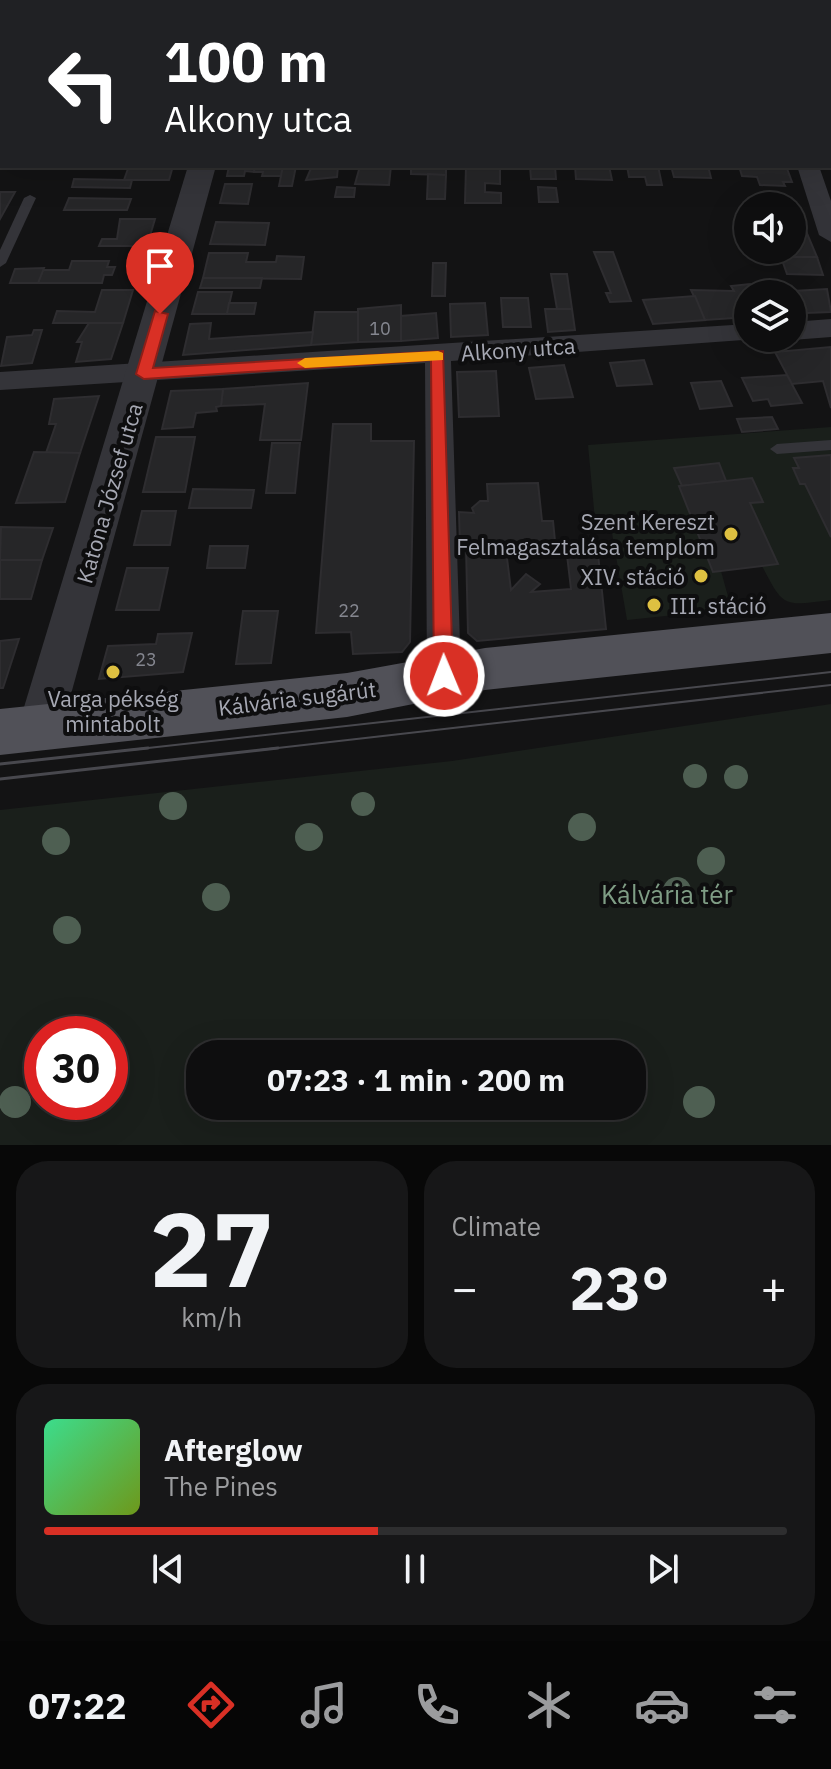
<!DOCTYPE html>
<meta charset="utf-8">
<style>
:root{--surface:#0e0e0f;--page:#171718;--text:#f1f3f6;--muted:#9b9c9e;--line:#2e2e2f;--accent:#d93025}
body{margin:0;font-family:"IBM Plex Sans",sans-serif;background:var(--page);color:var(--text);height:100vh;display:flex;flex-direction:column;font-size:30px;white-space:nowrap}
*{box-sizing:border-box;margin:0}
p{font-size:26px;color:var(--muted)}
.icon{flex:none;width:44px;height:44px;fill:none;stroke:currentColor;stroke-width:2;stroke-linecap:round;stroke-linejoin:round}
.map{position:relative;height:1145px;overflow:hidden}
.side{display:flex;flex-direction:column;gap:16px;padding:16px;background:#080808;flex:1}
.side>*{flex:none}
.hud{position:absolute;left:0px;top:0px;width:832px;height:168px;box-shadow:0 8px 32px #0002,0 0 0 2px var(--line);background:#202124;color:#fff;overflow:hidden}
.controls{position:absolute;left:734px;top:192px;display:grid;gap:16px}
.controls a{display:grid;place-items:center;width:72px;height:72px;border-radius:50%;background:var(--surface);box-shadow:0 8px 32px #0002,0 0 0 2px var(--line);font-size:40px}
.speed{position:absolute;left:24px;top:1016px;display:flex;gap:16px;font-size:40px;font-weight:700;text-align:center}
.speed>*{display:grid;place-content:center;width:104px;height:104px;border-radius:50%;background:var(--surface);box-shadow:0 8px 32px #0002,0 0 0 2px var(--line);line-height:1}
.speed .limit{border:12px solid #d22;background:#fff;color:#111}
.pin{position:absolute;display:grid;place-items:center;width:68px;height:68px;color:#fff;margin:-82px -34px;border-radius:50% 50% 50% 0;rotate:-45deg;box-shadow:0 0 8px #0007}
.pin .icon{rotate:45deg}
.me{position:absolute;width:88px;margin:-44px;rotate:359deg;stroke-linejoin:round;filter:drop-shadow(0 0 6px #0008)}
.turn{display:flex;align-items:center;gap:28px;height:168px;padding:0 32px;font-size:36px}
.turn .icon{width:104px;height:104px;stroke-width:2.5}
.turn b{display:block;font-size:56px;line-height:68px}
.big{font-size:60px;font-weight:700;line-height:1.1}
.side .tile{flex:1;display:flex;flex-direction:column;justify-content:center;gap:12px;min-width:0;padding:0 28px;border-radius:32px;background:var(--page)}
.side .dial{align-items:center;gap:0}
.dial b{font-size:104px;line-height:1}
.song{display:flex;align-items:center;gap:24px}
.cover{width:96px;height:96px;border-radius:12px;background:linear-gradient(135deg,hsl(150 70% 55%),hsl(80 70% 35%))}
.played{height:8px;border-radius:4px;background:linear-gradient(90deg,var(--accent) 45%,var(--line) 45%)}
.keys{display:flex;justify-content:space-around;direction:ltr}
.heat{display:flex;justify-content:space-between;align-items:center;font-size:44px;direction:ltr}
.side .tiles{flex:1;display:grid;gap:16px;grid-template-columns:1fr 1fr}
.tile:last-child{grid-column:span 2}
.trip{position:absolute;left:186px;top:1040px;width:460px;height:80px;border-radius:32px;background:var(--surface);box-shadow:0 8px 32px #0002,0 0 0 2px var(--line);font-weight:700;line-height:80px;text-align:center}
.tabs{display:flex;height:128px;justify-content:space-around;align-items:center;background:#060606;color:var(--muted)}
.tabs .icon{width:56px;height:56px}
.tabs .current{color:var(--accent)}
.tabs b{font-size:36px;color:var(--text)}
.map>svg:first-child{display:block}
.green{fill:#1a1f1b;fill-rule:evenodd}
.building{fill:#262628;stroke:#2e2d30;stroke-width:2}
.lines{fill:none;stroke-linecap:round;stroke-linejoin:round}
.service{fill:#343439;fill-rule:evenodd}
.minor{fill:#343439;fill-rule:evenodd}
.tertiary{fill:#343439;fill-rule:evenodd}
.primary{fill:#515158;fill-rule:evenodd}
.tram-far1{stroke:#48484e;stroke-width:2}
.tram{stroke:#48484e;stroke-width:3}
.tree{fill:#4e5f52}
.route{fill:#d93025;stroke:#8d1f18;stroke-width:2}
.slow{fill:#f59e0b}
.poi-dot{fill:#dec041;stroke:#0e0e0f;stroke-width:3}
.labels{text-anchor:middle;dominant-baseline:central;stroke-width:8;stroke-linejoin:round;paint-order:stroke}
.number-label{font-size:18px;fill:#858790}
.street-label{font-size:22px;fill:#a6a8b3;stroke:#0e0e0f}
.poi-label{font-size:22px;fill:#a6a8b3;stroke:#0e0e0f;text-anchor:end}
.near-park-label{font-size:26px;fill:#7f9d85;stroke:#0e0e0f}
</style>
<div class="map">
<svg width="831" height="1145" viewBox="0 0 831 1145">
<rect width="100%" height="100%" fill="#131314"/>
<!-- green -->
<g class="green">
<path d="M831 427V600C783 606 784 608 762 566L721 571 729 600 722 610 627 620 611 527 595 520 588 445Z"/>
<path d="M831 704V1145H0V810L452 761ZM42 1034H110V1102H42ZM200 1054H632V1106H200Z"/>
</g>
<!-- building -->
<g class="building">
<path d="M129 166H173L169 180H124Z"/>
<path d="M229 166H255L254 172 245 171 244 176H227Z"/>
<path d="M255 166H283L281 176H262L263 172H254Z"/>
<path d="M283 166H296L292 186H279Z"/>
<path d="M312 166H338L337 177 306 180Z"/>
<path d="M360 166H391L389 185 355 184Z"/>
<path d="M411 166H446V175L411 174Z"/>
<path d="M500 166V184L485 183V192L501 193V203H465L466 167Z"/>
<path d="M530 166H555L556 179H531Z"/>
<path d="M575 166H609L612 180 576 179Z"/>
<path d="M627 166H658L662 185H647L645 177H629Z"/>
<path d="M671 166H708L711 178 674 177Z"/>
<path d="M739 166H786L792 182H783L785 186 760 185 757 177 742 176Z"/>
<path d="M428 174 446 175 445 199H427Z"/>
<path d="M74 179 124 180H132L130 188 72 187Z"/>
<path d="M225 184H252L248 204 220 203Z"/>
<path d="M337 187 355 188 354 197H335Z"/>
<path d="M538 187 556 188 558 202H539Z"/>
<path d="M0 192H15L0 219Z"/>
<path d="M69 198 131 199 127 210H64Z"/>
<path d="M792 215H801L806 231H792Z"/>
<path d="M120 219H155L147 246H99L102 239H117Z"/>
<path d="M216 222 269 223 265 245 210 244Z"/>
<path d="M792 231H806L817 257H775L773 250H792Z"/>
<path d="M594 252H613L631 301 610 302 606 293H611Z"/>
<path d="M209 253H248L246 262H276L277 256 304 257 301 279 203 278Z"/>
<path d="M781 257H817L823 275 787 274Z"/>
<path d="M72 261H109L107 267H115L112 275H104L102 283H38L43 270H69Z"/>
<path d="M433 263H446L445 296H432Z"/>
<path d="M44 268 38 283H10L15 269Z"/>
<path d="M551 274H567L572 309H557Z"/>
<path d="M203 278H262L260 288H200Z"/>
<path d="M750 284 755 294H748V317L705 320 691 290 734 291 731 286Z"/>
<path d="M827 289 831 312 806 313 794 291Z"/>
<path d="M102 290H133L123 323H53L57 311 95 312Z"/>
<path d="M198 292H232L227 314H192Z"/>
<path d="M695 296 705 320 653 324 643 300Z"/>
<path d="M501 298H528L531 327H503Z"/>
<path d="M229 303H256L254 314H227Z"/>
<path d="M485 303 488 335 451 337 450 304Z"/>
<path d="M401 305V341L358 342V309Z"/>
<path d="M545 309H572L575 330 548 332Z"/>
<path d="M315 312H358V342L311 345Z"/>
<path d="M436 313 438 338 401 341V316Z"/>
<path d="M89 323H123L111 359 76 362 82 342H77Z"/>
<path d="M211 323 209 339 313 332 311 345 183 355 190 324Z"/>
<path d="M34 330H42L32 363 1 366 7 337 32 335Z"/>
<path d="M831 347V408L823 381 792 384 775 352Z"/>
<path d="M644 360 652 384 617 386 610 363Z"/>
<path d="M564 365 573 397 536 399 529 368Z"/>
<path d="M496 371 499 416 459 417 457 372Z"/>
<path d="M787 375 802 403 771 406 768 399 753 401 742 378Z"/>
<path d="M721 381 732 406 700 409 691 383Z"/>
<path d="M308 383 301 440H260L265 404 221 406 223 389Z"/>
<path d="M223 389 221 406 216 407 217 411 196 413 193 427 162 429 171 391Z"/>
<path d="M99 396 80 453H46L56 424H49L54 399Z"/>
<path d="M772 417 778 429 742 432 737 419Z"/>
<path d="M333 424H371V441H414L410 642 402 652 353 654 351 632 316 633Z"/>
<path d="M156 437H195L185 492H143Z"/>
<path d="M272 443H300L295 493H266Z"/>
<path d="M34 452 80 453 65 502 16 503Z"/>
<path d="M831 455V537L805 484H800L793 468H799L794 458Z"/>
<path d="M719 463 726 481 682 486 674 468Z"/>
<path d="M752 478 763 502 750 503 778 564 713 572 679 486Z"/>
<path d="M538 483 542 521H553L555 541 505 542 511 590 526 574 540 584 531 592 571 589 567 555 598 554 606 629 477 641 468 633 466 547 460 546 459 512 474 513 472 508 480 501H488L487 484Z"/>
<path d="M193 489 254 490 251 508H189Z"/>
<path d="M142 511H176L170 545H134Z"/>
<path d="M1 527 53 528 42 560H0Z"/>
<path d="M210 546H248L245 568H207Z"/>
<path d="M0 560H42L31 599H0Z"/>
<path d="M127 568H168L159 610H116Z"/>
<path d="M243 611H278L271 663 236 664Z"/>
<path d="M192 633 183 672 99 679 108 646 156 644 158 634Z"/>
<path d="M19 639 3 688H0V641Z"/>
</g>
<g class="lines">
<!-- service -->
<g class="service">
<path d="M30 195 36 198 6 263 0 267V250L24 198Z"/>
<path d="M831 440V450L777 454 770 449 777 444Z"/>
</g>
<!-- minor -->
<g class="minor">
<path d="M740 0H758L759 2H741Z"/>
<rect x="830" y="18" width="1" height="10"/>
<rect x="830" y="143" width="1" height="12"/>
<path d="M797 166H819L831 201V242L819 235Z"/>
<path d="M831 319V337L792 340 786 338H792V322Z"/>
<path d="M748 324V338L757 339 451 361 461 676 456 687 444 691 432 687 427 676 425 363 0 390V372Z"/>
</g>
<!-- tertiary -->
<path class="tertiary" d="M188 166H216L62 727 56 742 40 748 24 742 18 727Z"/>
<!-- primary -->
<path class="primary" d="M831 613V653L485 690 347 717 0 755V709L347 673 485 648Z"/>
<!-- tram-far1 -->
<g class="tram-far1">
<path d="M130 750 831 672"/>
<path d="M260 750 831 685"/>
</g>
<!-- tram -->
<g class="tram">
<path d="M0 764 148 748"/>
<path d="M0 779 278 748"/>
</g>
</g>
<!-- trees -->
<g class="tree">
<circle cx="695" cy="776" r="12"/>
<circle cx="736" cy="777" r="12"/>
<circle cx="173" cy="806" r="14"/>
<circle cx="363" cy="804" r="12"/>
<circle cx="582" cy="827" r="14"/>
<circle cx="309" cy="837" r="14"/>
<circle cx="56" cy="841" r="14"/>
<circle cx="711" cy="861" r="14"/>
<circle cx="677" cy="891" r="14"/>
<circle cx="216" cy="897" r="14"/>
<circle cx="67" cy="930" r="14"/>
<circle cx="15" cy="1102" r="16"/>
<circle cx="699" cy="1102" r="16"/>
</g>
<!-- route -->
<path class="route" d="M155 311 168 314 153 368 443 351 453 676 451 682 444 684 434 676 431 360 144 379 136 374Z"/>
<!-- slow -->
<path class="slow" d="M438 351 443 353V360L305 368 297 363 305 358Z"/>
<!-- markers -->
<g class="poi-dot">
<circle cx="731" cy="534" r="8"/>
<circle cx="701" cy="576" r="8"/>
<circle cx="654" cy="605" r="8"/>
<circle cx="113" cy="672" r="8"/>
</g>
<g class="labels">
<!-- number labels -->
<g class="number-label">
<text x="380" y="328">10</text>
<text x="349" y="610">22</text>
<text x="146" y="659">23</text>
</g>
<!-- street labels -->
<g class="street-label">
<text transform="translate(518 349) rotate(-4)">Alkony utca</text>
<text transform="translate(109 493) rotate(-74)">Katona József utca</text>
<text transform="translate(297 698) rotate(-7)">Kálvária sugárút</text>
</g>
<!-- poi labels -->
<g class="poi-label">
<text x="715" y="521">Szent Kereszt<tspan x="715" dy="25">Felmagasztalása templom</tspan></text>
<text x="685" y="576">XIV. stáció</text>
<text x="670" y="605" text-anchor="start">III. stáció</text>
<text x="113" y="698" text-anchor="middle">Varga pékség<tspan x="113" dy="25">mintabolt</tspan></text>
</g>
<!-- near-park labels -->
<g class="near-park-label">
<text x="667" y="894">Kálvária tér</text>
</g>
</g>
</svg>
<div class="controls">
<a><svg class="icon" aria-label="sound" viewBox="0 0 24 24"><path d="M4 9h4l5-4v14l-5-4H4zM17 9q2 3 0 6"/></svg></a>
<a><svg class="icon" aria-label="layers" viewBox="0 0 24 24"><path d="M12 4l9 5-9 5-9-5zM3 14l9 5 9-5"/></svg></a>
</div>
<div class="speed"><div class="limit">30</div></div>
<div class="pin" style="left:160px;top:314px;background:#d93025"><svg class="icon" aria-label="arrive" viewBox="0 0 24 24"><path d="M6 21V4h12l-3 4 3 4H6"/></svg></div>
<svg class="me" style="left:444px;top:676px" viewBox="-20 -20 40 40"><circle r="17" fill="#d93025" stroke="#fff" stroke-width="3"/><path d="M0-11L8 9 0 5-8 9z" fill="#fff"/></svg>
<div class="trip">07:23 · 1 min · 200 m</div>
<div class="hud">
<div class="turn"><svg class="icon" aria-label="left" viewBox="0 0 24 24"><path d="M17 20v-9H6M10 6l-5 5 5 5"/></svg><div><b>100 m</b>Alkony utca</div></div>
</div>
</div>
<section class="side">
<div class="tiles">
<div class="tile dial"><b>27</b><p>km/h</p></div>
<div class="tile"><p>Climate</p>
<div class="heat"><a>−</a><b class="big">23°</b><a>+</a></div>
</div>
<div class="tile">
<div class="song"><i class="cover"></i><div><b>Afterglow</b><p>The Pines</p></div></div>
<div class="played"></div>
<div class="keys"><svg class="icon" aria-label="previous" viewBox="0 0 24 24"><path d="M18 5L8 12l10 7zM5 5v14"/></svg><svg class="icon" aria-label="pause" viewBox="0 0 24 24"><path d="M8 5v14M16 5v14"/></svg><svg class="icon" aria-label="next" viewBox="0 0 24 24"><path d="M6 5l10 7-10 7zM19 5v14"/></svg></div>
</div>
</div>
</section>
<nav class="tabs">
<b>07:22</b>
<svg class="icon current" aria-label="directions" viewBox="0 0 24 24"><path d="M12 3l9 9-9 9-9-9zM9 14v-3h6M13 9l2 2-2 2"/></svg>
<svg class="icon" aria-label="music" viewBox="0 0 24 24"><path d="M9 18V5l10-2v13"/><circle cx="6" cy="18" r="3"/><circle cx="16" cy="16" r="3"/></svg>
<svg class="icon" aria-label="phone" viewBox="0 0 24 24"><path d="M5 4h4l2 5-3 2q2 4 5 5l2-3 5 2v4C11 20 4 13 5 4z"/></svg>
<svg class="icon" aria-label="climate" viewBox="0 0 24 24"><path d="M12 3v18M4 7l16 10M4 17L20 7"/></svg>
<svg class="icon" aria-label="car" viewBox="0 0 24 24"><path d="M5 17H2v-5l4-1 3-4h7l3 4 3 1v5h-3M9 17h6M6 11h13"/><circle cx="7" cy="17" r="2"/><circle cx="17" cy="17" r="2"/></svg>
<svg class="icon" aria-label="filters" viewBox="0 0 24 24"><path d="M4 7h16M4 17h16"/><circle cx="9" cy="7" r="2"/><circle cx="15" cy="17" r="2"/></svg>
</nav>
